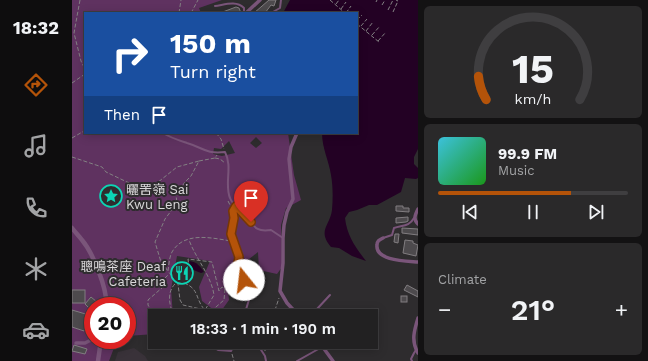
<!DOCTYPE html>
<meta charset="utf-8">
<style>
:root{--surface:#222122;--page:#2a292a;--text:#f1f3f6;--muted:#a2a3a5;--line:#3f3e40;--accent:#b45309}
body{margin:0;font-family:"Work Sans","Noto Sans TC",sans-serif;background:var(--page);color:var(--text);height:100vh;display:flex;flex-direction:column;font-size:15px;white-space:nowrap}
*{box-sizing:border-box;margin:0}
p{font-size:13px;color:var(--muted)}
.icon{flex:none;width:22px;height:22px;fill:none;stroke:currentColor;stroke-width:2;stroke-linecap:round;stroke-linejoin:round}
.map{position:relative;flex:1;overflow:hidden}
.sheet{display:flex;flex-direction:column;gap:6px;padding:6px;background:#131213;width:230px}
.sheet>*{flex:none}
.guide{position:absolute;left:12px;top:12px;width:274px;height:122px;border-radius:0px;box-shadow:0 2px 10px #0003,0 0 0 1px var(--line);background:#1a4fa0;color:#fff;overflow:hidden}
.speed{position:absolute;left:12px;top:297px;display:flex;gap:8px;font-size:20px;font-weight:700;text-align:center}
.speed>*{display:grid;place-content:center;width:52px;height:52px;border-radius:50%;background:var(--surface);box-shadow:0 2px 10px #0003,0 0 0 1px var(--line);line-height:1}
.speed .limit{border:6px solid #d22;background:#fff;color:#111}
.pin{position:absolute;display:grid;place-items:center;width:34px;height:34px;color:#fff;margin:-41px -17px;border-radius:50% 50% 50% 0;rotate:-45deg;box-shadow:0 0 4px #0007}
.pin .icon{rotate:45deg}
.me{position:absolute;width:44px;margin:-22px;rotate:344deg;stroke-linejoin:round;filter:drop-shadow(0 0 3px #0008)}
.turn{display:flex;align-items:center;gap:14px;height:84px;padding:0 20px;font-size:18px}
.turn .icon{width:52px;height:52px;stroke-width:2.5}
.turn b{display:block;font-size:28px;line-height:34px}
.then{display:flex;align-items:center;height:38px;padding:0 20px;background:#0003;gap:8px;font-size:15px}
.big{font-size:30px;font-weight:600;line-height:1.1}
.sheet .widget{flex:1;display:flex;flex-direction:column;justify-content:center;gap:6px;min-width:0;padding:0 14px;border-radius:6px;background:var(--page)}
.sheet .dial{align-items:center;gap:0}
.dial svg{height:104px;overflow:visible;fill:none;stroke:var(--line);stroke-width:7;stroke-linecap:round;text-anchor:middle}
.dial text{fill:var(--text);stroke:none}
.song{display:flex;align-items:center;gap:12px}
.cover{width:48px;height:48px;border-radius:6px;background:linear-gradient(135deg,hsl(190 70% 55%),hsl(120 70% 35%))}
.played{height:4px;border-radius:2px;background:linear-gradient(90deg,var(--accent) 70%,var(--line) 70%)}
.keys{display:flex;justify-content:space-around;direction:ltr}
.heat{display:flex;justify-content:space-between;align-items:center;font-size:22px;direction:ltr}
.trip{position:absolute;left:76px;top:309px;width:230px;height:40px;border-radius:0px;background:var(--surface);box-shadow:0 2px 10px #0003,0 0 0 1px var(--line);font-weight:600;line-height:40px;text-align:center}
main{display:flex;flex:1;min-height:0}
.tabs{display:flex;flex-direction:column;width:72px;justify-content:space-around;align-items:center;background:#0e0d0e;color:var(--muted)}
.tabs .icon{width:28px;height:28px}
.tabs .active{color:var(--accent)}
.tabs b{font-size:18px;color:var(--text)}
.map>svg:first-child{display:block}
.built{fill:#393239}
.green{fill:#5f3260;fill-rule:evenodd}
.water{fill:#230124}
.building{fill:#4d4a4d;stroke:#817d80}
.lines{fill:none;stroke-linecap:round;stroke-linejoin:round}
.path{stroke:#838183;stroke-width:1;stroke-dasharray:4 2;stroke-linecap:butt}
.service{stroke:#7a557a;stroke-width:2}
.minor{stroke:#7a557a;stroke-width:3.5}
.tertiary{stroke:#7a557a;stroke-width:4.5}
.route-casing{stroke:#753606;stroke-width:10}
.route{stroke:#b45309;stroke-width:7}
.labels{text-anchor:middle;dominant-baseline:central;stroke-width:4;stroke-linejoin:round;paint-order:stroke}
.poi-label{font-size:13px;fill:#dad8da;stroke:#2e2c2e;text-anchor:start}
</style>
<main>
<nav class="tabs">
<b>18:32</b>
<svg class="icon active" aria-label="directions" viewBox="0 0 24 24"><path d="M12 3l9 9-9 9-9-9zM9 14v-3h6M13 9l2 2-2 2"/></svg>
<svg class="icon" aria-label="music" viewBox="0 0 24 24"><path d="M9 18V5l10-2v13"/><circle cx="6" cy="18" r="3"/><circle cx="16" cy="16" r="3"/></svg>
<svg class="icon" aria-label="phone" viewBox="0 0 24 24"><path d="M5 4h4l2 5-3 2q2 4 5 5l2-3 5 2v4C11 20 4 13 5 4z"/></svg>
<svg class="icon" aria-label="climate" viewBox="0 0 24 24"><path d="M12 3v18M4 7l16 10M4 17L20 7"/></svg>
<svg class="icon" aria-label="car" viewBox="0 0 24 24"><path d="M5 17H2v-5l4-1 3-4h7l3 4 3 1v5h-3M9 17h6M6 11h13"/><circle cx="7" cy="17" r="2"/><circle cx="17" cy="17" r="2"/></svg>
</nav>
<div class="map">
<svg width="346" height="361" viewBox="0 0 346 361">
<rect width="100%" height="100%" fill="#2e2c2e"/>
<!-- built -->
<path class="built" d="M62 348 73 356 76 361H43L46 352Z"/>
<!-- green -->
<path class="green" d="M0 0H150L127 8 129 13H13V133H216L222 175 229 200 214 208 209 225 210 267 205 274 187 270 186 252 162 271 155 280 157 300 147 314 130 301 127 287 138 261 105 256 99 289 101 316H83V334L55 336V306H21V340H45L37 361H0ZM184 137 190 143 184 148 178 143ZM157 141 163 153 150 156 141 154 142 148 149 149Z"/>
<!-- water -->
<g class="water">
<path d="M218 0H346V149L342 157V164L346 168V178L344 179 333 178 329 192 305 205H297L285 210 277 212 273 218C275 236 284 248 294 261L280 256 267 248 259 247C245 230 258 226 260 210 261 199 261 186 259 175 257 161 250 148 250 133H285V13H211Z"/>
<path d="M117 261C125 262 128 266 132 272L129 273 119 269Z"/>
</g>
<!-- building -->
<g class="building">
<path d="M197 0H204L202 6 199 5 193 13H182Z"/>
<path d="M164 7 167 8 169 13H148Z"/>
<path d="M324 206H331V208H337V212L324 211Z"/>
<path d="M336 217V221L334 222 324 223V218Z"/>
<path d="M330 228 346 229V235L330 233Z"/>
<path d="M323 234H327L326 243 322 242Z"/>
<path d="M333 240 341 241V243L346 245 344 256 331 253Z"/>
<path d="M335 285 346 291V297L332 290Z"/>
<rect x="0" y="290" width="13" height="13"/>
<rect x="329" y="296" width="6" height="6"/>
<path d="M19 297 25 302 18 309 13 304Z"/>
<path d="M0 310 17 315 12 331 0 327Z"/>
<path d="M2 345 15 349 13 354 0 351Z"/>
</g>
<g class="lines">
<!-- path -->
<g class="path">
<path d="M8 0 2 33 9 61 13 69"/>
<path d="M258 0 273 13"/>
<path d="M304 2 305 0"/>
<path d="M264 4 267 0"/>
<path d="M310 5 313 0"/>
<path d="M269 9 274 2"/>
<path d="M316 10 321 0"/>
<path d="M321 12 326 1 324 0"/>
<path d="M107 13 109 0"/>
<path d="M119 13 126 0"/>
<path d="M274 13 279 6"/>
<path d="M282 13 284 11"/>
<path d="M285 20 290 15"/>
<path d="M285 24 307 42"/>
<path d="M289 26 295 19"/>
<path d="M294 31 301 22"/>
<path d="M300 35 308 26"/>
<path d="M306 41 314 32"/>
<path d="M0 83 13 74"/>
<path d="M144 133 149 139 152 149"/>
<path d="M0 138 12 131 13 129"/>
<path d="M0 157 30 167 34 172 55 182 72 188 80 187 105 167 127 161 119 176 113 182 104 195 105 203 93 219 83 242 89 262 96 271"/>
<path d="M143 158 148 159 153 163"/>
<path d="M127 161 143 158 145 155"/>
<path d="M156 201 160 209"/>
<path d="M99 274 108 262 117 267 116 259 140 262 147 291 150 287 153 289 152 300 137 313 141 316"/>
<path d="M112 283C128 289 123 300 133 310L142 295C139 275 124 259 117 240"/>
<path d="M107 284 112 283 118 271 117 269"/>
<path d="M153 288 154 281 159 270 165 269"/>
<path d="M38 297V306"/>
<path d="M137 313 133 310 111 305 108 300 106 284 96 271C97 265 97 258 100 252 112 231 140 238 159 241"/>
<path d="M102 316C97 305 94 291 105 282"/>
<path d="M201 316 207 298"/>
<path d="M83 317 76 305V300L91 287 92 279 97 274"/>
<path d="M193 342V351"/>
<path d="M160 354 162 361"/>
</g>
<!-- service -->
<g class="service">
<path d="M143 6C152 5 164 0 172 8V13"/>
<path d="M199 13 208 8 209 0"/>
<path d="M91 133C99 138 106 140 115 143 132 148 133 154 153 152 161 167 152 184 158 198 161 206 169 210 174 216 183 227 183 232 199 230L211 238"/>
<path d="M164 206 161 211 162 218 159 234 167 257 166 263 170 272 172 280 179 293 172 316"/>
<path d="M311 238 320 235 322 228C330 225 337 227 342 218"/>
<path d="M243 316 245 309 258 295"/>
<path d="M132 342 146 350 159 351 164 342"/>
<path d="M184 342 193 356 194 361"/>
<path d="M108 343 113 342"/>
<path d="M225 361 250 347"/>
<path d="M340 361 339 359 342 353 344 350"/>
</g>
<!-- minor -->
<g class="minor">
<path d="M174 13 188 0"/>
<path d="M225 133 219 147 217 159 221 199 215 212 212 225 211 238V263L208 291 215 303 227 316"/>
<path d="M346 209C343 215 341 219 346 224"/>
<path d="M311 238C307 240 305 241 305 245 303 261 335 261 346 262"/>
<path d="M346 318C342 331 339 341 346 353"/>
<path d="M247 342 261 361"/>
<path d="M4 343H13L21 339"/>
</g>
<!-- tertiary -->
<g class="tertiary">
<path d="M0 228C3 232 7 236 10 240 21 253 36 290 34 306"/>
<path d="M26 361 29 340"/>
</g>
</g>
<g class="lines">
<!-- route casing -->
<g class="route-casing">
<path id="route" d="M172 280 170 272 166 263 167 257 159 234 162 218 161 211 164 206 179 222"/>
</g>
<!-- route -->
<use href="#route" class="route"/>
</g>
<!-- icons -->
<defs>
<g id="sight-ring" transform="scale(1.15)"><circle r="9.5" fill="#2e2c2e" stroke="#0cd5b5" stroke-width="1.5"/><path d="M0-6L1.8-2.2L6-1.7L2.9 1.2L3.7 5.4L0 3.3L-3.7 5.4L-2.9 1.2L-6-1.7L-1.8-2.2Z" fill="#0cd5b5"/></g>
<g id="restaurant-ring" transform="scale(1.15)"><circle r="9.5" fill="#2e2c2e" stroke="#0cd5b5" stroke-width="1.5"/><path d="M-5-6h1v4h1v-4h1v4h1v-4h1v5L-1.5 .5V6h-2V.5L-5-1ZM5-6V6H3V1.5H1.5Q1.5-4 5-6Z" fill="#0cd5b5"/></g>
</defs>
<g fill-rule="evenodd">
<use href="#sight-ring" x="39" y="196"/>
<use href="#restaurant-ring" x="110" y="273"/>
</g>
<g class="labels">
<!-- poi labels -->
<g class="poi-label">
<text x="54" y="189">曬罟嶺 Sai<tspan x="54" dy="15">Kwu Leng</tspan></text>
<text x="94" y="266" text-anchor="end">聰鳴茶座 Deaf<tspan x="94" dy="15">Cafeteria</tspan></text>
</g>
</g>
</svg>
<div class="speed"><div class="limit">20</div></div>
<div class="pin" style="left:179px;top:222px;background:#d93025"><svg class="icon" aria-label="arrive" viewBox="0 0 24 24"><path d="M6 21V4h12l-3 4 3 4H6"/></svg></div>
<svg class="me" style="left:172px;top:280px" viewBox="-20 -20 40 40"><circle r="19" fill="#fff"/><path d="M0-13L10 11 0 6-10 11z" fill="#b45309"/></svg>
<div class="trip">18:33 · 1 min · 190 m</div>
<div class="guide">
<div class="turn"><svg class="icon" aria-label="right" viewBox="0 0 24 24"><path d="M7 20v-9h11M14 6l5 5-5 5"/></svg><div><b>150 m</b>Turn right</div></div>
<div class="then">Then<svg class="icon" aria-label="arrive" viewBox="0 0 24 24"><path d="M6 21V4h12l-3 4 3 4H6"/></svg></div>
</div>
</div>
<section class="sheet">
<div class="widget dial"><svg viewBox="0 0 100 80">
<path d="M14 69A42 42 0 1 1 86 69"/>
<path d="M14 69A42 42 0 0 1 8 51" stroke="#b45309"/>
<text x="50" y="56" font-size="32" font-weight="700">15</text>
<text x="50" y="72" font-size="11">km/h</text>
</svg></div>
<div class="widget">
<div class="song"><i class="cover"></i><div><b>99.9 FM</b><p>Music</p></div></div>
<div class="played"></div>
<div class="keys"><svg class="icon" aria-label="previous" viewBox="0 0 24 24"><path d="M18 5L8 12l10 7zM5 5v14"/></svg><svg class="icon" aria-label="pause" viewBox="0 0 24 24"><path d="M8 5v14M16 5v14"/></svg><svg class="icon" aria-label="next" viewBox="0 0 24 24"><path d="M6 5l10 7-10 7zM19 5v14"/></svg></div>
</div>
<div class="widget"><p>Climate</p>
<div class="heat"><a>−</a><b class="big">21°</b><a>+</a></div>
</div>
</section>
</main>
